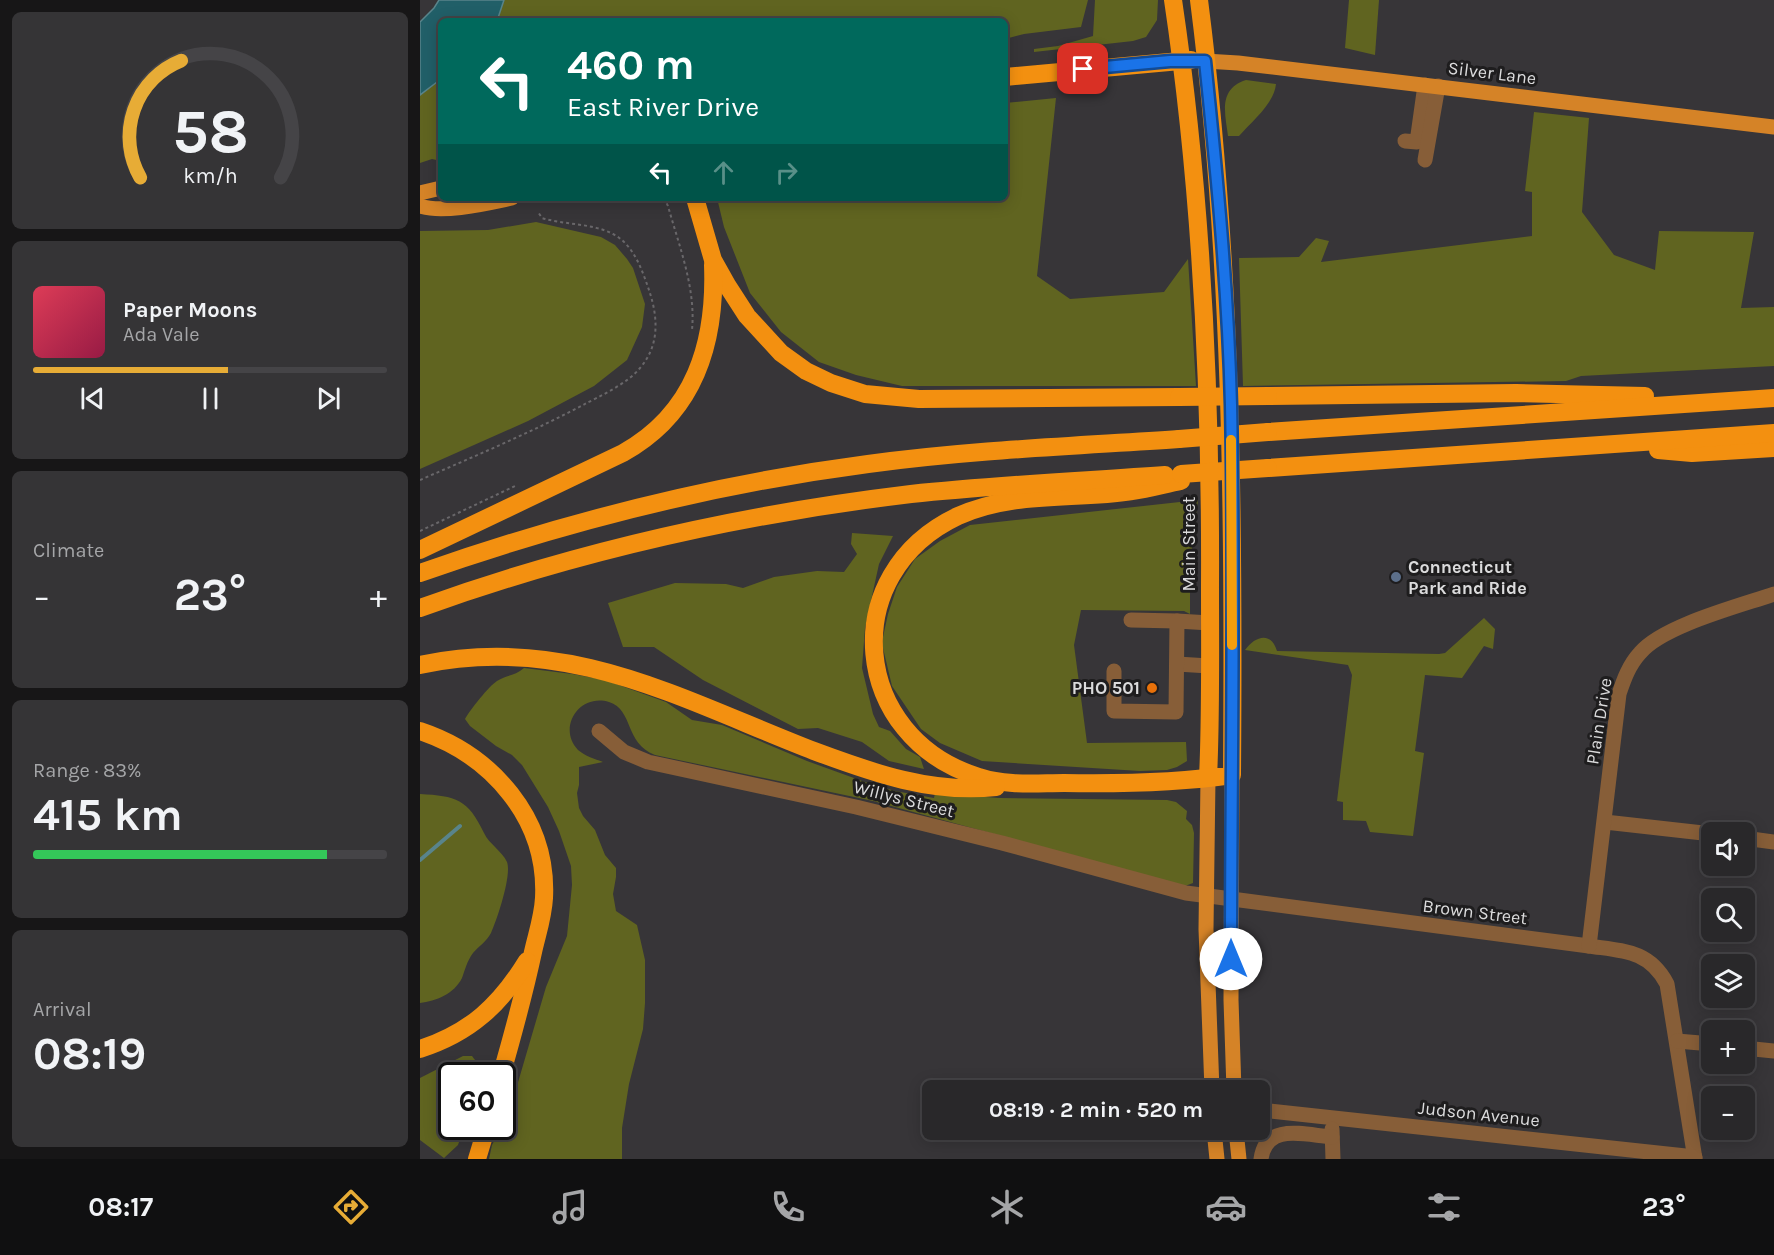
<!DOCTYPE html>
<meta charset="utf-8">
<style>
:root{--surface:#29282a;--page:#353436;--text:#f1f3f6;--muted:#a5a6a8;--line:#454447;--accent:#e7ac36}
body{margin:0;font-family:Karla,sans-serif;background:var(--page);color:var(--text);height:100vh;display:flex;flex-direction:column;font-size:22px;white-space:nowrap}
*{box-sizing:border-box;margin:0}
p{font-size:20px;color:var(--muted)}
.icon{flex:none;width:33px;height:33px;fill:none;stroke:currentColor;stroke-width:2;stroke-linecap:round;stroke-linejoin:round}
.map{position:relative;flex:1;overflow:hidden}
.details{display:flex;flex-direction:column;gap:12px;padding:12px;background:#171617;width:420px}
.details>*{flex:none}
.hud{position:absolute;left:18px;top:18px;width:570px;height:183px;border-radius:9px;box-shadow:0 3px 15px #0003,0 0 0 2px var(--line);background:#00695c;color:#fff;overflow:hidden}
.tools{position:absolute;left:1281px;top:822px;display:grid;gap:12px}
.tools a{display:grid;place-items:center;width:54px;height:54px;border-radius:9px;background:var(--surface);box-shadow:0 3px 15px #0003,0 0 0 2px var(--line);font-size:30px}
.speed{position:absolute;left:18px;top:1062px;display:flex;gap:12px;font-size:30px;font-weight:700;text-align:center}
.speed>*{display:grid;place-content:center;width:78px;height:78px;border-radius:50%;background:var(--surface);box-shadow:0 3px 15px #0003,0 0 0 2px var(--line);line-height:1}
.speed .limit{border:3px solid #111;border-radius:9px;background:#fff;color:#111}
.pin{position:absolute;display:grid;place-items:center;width:51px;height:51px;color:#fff;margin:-26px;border-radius:12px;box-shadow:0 3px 9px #0006}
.me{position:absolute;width:66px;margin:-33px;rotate:0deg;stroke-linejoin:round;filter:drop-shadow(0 0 4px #0008)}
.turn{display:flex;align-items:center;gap:21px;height:126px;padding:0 30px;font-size:27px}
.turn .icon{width:78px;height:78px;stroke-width:2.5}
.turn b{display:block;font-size:42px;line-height:51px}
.lanes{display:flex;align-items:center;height:57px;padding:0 30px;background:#0003;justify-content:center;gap:30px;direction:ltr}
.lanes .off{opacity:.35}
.big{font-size:45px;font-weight:700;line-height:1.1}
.details .card{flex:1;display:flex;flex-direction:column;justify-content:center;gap:9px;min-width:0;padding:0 21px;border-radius:9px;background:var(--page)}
.details .dial{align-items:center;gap:0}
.dial svg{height:156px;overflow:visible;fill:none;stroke:var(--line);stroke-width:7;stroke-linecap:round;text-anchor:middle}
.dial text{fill:var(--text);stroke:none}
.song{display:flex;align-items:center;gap:18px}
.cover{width:72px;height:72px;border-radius:9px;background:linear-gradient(135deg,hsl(350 70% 55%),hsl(340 70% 35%))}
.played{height:6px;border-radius:3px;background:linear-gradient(90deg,var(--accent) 55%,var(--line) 55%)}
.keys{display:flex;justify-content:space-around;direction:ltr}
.heat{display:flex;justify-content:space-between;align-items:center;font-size:33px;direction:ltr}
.charge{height:9px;border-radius:4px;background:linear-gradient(90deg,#34c759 83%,var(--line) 0)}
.trip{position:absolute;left:502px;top:1080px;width:348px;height:60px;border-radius:9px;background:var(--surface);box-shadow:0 3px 15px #0003,0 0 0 2px var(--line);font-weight:700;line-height:60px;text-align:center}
.dock{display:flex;height:96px;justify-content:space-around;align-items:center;background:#101011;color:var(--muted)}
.dock .icon{width:42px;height:42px}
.dock .selected{color:var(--accent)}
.dock b{font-size:27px;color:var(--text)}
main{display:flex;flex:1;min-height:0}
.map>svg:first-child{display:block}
.green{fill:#606420}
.water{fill:#215f68;stroke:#59848b;stroke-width:1.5}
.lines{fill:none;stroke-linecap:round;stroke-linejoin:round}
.stream{stroke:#59848b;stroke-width:4}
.path{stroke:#69676a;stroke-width:2;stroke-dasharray:3 3;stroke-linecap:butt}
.minor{stroke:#875e38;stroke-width:15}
.major{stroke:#d58327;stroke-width:15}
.highway{stroke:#f39010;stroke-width:18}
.highway-bridge{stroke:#f39010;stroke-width:18}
.route-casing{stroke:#114b97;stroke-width:15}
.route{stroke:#1a73e8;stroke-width:10}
.slow{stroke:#f59e0b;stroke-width:10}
.service-dot{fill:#5c6f8a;stroke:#1e1d1e;stroke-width:2}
.food-dot{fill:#e8710a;stroke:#1e1d1e;stroke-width:2}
.labels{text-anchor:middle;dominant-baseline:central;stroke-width:6;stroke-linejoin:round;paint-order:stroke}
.street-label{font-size:18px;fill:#dbdbdc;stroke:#1e1d1e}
.poi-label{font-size:18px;font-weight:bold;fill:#dbdbdc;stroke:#1e1d1e;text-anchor:start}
</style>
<main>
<section class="details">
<div class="card dial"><svg viewBox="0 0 100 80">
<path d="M14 69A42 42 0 1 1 86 69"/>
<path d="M14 69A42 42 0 0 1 35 9" stroke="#e7ac36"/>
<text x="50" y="56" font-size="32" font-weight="700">58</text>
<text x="50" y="72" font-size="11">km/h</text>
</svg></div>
<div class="card">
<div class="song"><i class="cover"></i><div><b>Paper Moons</b><p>Ada Vale</p></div></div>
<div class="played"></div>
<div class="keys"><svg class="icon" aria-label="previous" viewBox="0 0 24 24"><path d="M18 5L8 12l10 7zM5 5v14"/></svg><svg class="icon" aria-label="pause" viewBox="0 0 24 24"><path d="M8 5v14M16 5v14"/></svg><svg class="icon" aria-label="next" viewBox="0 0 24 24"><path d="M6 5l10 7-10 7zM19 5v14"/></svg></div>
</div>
<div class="card"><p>Climate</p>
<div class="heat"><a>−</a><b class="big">23°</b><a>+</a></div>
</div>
<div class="card"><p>Range · 83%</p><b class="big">415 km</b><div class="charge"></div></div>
<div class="card"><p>Arrival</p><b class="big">08:19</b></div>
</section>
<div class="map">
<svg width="1354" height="1159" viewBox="0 0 1354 1159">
<rect width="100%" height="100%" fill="#373538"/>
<!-- green -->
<g class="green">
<path d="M84 0H668L661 27 604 34 585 39V21H77Z"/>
<path d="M675 0H738L737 20 726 37 713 41 614 52V49L638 46 673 36Z"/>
<path d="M929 0H959L955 55 925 48Z"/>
<path d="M21 79V161L12 159 0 163V95Z"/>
<path d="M826 80 856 84C854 104 832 121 819 136H808C805 113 798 89 826 80Z"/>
<path d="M636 98 617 276 650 299 744 292 768 259 776 386H482L436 375 399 362 361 332 330 293 304 227 297 198H585V103Z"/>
<path d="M1114 112 1169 118 1162 212 1194 255 1235 270 1239 231 1334 232 1321 308 1354 307V366L1161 376 1146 381 823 386 819 258 879 257 896 238 909 241 901 262 1112 236V192L1105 191Z"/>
<path d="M116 222 181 237 195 245 207 259 213 268 225 304 222 327 207 360 174 386 108 421 0 469V231L68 230Z"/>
<path d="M778 500 770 564V614L764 611 661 610 654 645 667 743 766 742 767 761 757 767 747 770 720 771 562 761 520 743 501 729 472 686 463 648V637L468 614 477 587 495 559 520 541 550 525Z"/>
<path d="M432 533 473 536 459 564 445 628 442 668 453 714 459 727 470 731 486 749 500 757 504 769 469 761 442 742 398 728 378 729 283 680 234 647H203L188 603 255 583 306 584 323 588 354 577 397 571 424 572 437 554 431 544Z"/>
<path d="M1064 618 1075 629 1073 649 1064 646 1042 678 1005 675 995 751 1004 753 993 836 950 832 946 821 923 820V802L917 801 932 675 928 665 825 650C835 636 851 631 857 651L1019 654 1025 653Z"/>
<path d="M104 668 152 674 185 680 246 702 272 720 302 725 387 761 445 782 475 791 514 798 515 793 579 798 747 800 756 802 767 811 766 819 772 825 774 833 773 883 765 886 453 801 235 755C204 743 214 710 189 702 159 693 137 728 158 750 165 756 175 759 183 762L159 767V785L157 793 159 808 163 816 175 830 185 855 196 868V877L193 894 196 911 217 925 225 960V1003L223 1029 209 1084 202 1128V1159H69L72 1145 89 1113 126 987 147 936 152 885 151 866 139 831 128 807 102 765 92 755 76 746 50 726 45 719C50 710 69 686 77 681 86 675 95 676 104 668Z"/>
<path d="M0 794C36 796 48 799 64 833 69 844 82 851 87 862 92 875 77 920 71 933 67 941 59 946 53 953 47 961 45 970 42 978 34 994 16 1001 0 1003Z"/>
<path d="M43 1056H52C57 1063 62 1067 60 1075L32 1076V1126L44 1127 38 1145 24 1158 0 1140V1078Z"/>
</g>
<!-- water -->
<path class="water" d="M19 0H84L77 21H21V79L0 95V22L14 8Z"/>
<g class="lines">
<!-- stream -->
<path class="stream" d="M0 860 40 826"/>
<!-- path -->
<g class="path">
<path d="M244 198 248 206C259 246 276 288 272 330"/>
<path d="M0 480C55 456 110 433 163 405 180 396 207 384 220 368 240 345 238 317 229 290 222 270 214 245 193 234 172 223 145 225 122 218L118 212"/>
<path d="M0 531 95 486"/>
</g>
<!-- minor -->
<g class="minor">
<path d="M985 141 997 142 1005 85"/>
<path d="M1005 160 1018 86"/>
<path d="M711 620 757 621"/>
<path d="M757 664 789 666"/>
<path d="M694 671V711L756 712 757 621 790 623"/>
<path d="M179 731 204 752 228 762 436 807 582 843 766 893 1169 946C1203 951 1229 950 1247 984L1275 1159"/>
<path d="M1185 822 1292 834"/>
<path d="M1324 838 1354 842"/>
<path d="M1169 946 1199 694C1204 679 1209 665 1220 653 1242 626 1319 606 1354 594"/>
<path d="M1257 1041 1292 1044"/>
<path d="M1324 1048 1354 1051"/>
<path d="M840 1110 1275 1157"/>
<path d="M912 1129 913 1159"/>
<path d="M841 1159C846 1122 885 1135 912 1137"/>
</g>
<!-- major -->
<g class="major">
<path d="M785 61 818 63 1354 127"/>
<path d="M0 193 21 188"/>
<path d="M0 206C23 214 68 203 92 198"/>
<path d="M812 775 811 1000 814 1090"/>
<path d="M788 778 786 929 792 1090"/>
<path d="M794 1130 797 1159"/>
<path d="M816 1130 819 1159"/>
</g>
<!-- highway -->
<g class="highway">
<path d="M753 0C782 195 791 391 790 588 790 651 791 715 788 778"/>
<path d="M585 77 771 60"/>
<path d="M275 198 293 260 307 285 327 316 361 353 386 371 411 383 445 394 499 399 759 397"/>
<path d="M848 396 1096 393 1225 396"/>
<path d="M848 432 1354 398"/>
<path d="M1238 450 1272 453 1354 448"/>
<path d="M848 468 1354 433"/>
<path d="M761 481C745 484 729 489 712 491 654 500 593 491 538 516 415 574 431 738 559 777 586 786 616 783 644 783 701 784 756 783 812 775 814 516 812 258 779 0"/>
<path d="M0 550 203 453C275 413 296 343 293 265"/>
<path d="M0 573C145 522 295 484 448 464 551 450 655 446 759 439"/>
<path d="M0 608C158 551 324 514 491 494 576 485 661 481 745 475"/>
<path d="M0 665C148 633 262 700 394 751 453 773 512 794 576 787"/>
<path d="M0 731C72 755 128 819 124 898 123 917 117 934 113 952 104 994 93 1034 81 1076"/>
<path d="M0 1049C50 1033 80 1005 107 961"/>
<path d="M57 1159 67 1126"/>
</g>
<!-- highway-bridge -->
<g class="highway-bridge">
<path d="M759 397 848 396"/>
<path d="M759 439 848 432"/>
<path d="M761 474 848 468"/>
</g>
</g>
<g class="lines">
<!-- route casing -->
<g class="route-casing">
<path id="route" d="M663 69 750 61H785C797 175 808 290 811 405 815 589 811 774 811 959"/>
</g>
<!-- route -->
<use href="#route" class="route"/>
<!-- slow -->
<path class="slow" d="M811 440 812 645"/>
</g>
<!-- markers -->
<circle class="service-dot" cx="976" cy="577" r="6"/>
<circle class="food-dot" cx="732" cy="688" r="6"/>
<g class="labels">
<!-- street labels -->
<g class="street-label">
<text transform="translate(1072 73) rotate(7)">Silver Lane</text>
<text transform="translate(769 544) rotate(-90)">Main Street</text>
<text transform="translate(1179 721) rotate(-81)">Plain Drive</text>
<text transform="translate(484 799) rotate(14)">Willys Street</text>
<text transform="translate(1055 912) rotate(7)">Brown Street</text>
<text transform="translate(1059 1114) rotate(6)">Judson Avenue</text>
</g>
<!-- poi labels -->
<g class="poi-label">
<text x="988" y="567">Connecticut<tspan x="988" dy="21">Park and Ride</tspan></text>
<text x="720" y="688" text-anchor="end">PHO 501</text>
</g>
</g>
</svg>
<div class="tools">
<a><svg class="icon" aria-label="sound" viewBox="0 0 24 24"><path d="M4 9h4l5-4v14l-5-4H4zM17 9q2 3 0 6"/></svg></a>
<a><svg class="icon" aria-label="search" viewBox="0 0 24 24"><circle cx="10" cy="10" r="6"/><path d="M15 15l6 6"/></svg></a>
<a><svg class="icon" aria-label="layers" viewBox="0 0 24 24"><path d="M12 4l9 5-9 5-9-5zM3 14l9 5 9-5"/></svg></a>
<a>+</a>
<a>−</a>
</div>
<div class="speed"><div class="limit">60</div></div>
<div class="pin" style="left:663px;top:69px;background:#d93025"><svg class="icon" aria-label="arrive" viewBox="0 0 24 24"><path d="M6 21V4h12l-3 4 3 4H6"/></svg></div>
<svg class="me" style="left:811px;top:959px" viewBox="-20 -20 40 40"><circle r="19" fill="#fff"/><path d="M0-13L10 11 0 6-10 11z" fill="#1a73e8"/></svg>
<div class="trip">08:19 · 2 min · 520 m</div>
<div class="hud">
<div class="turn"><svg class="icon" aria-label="left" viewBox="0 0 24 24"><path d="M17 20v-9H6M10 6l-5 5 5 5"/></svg><div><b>460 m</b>East River Drive</div></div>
<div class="lanes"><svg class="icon" aria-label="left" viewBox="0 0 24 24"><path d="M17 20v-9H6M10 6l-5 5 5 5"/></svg><svg class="icon off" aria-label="ahead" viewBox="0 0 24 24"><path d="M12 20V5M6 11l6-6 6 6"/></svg><svg class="icon off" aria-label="right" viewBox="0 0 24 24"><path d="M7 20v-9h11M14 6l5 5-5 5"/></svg></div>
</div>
</div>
</main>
<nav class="dock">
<b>08:17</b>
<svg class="icon selected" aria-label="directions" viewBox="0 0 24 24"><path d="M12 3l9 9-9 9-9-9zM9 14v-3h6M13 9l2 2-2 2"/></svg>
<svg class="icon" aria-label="music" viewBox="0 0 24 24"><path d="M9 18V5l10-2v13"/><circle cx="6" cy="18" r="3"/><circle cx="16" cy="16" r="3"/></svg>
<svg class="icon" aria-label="phone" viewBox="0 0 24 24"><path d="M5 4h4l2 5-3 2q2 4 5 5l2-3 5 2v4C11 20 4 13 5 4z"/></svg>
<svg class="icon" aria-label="climate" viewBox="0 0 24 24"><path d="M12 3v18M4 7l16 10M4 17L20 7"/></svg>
<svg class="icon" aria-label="car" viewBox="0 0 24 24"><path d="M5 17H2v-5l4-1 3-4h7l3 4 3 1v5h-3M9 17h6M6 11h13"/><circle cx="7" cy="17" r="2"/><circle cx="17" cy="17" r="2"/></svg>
<svg class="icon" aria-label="filters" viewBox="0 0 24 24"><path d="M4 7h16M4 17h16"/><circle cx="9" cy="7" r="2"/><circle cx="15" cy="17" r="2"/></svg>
<b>23°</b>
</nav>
